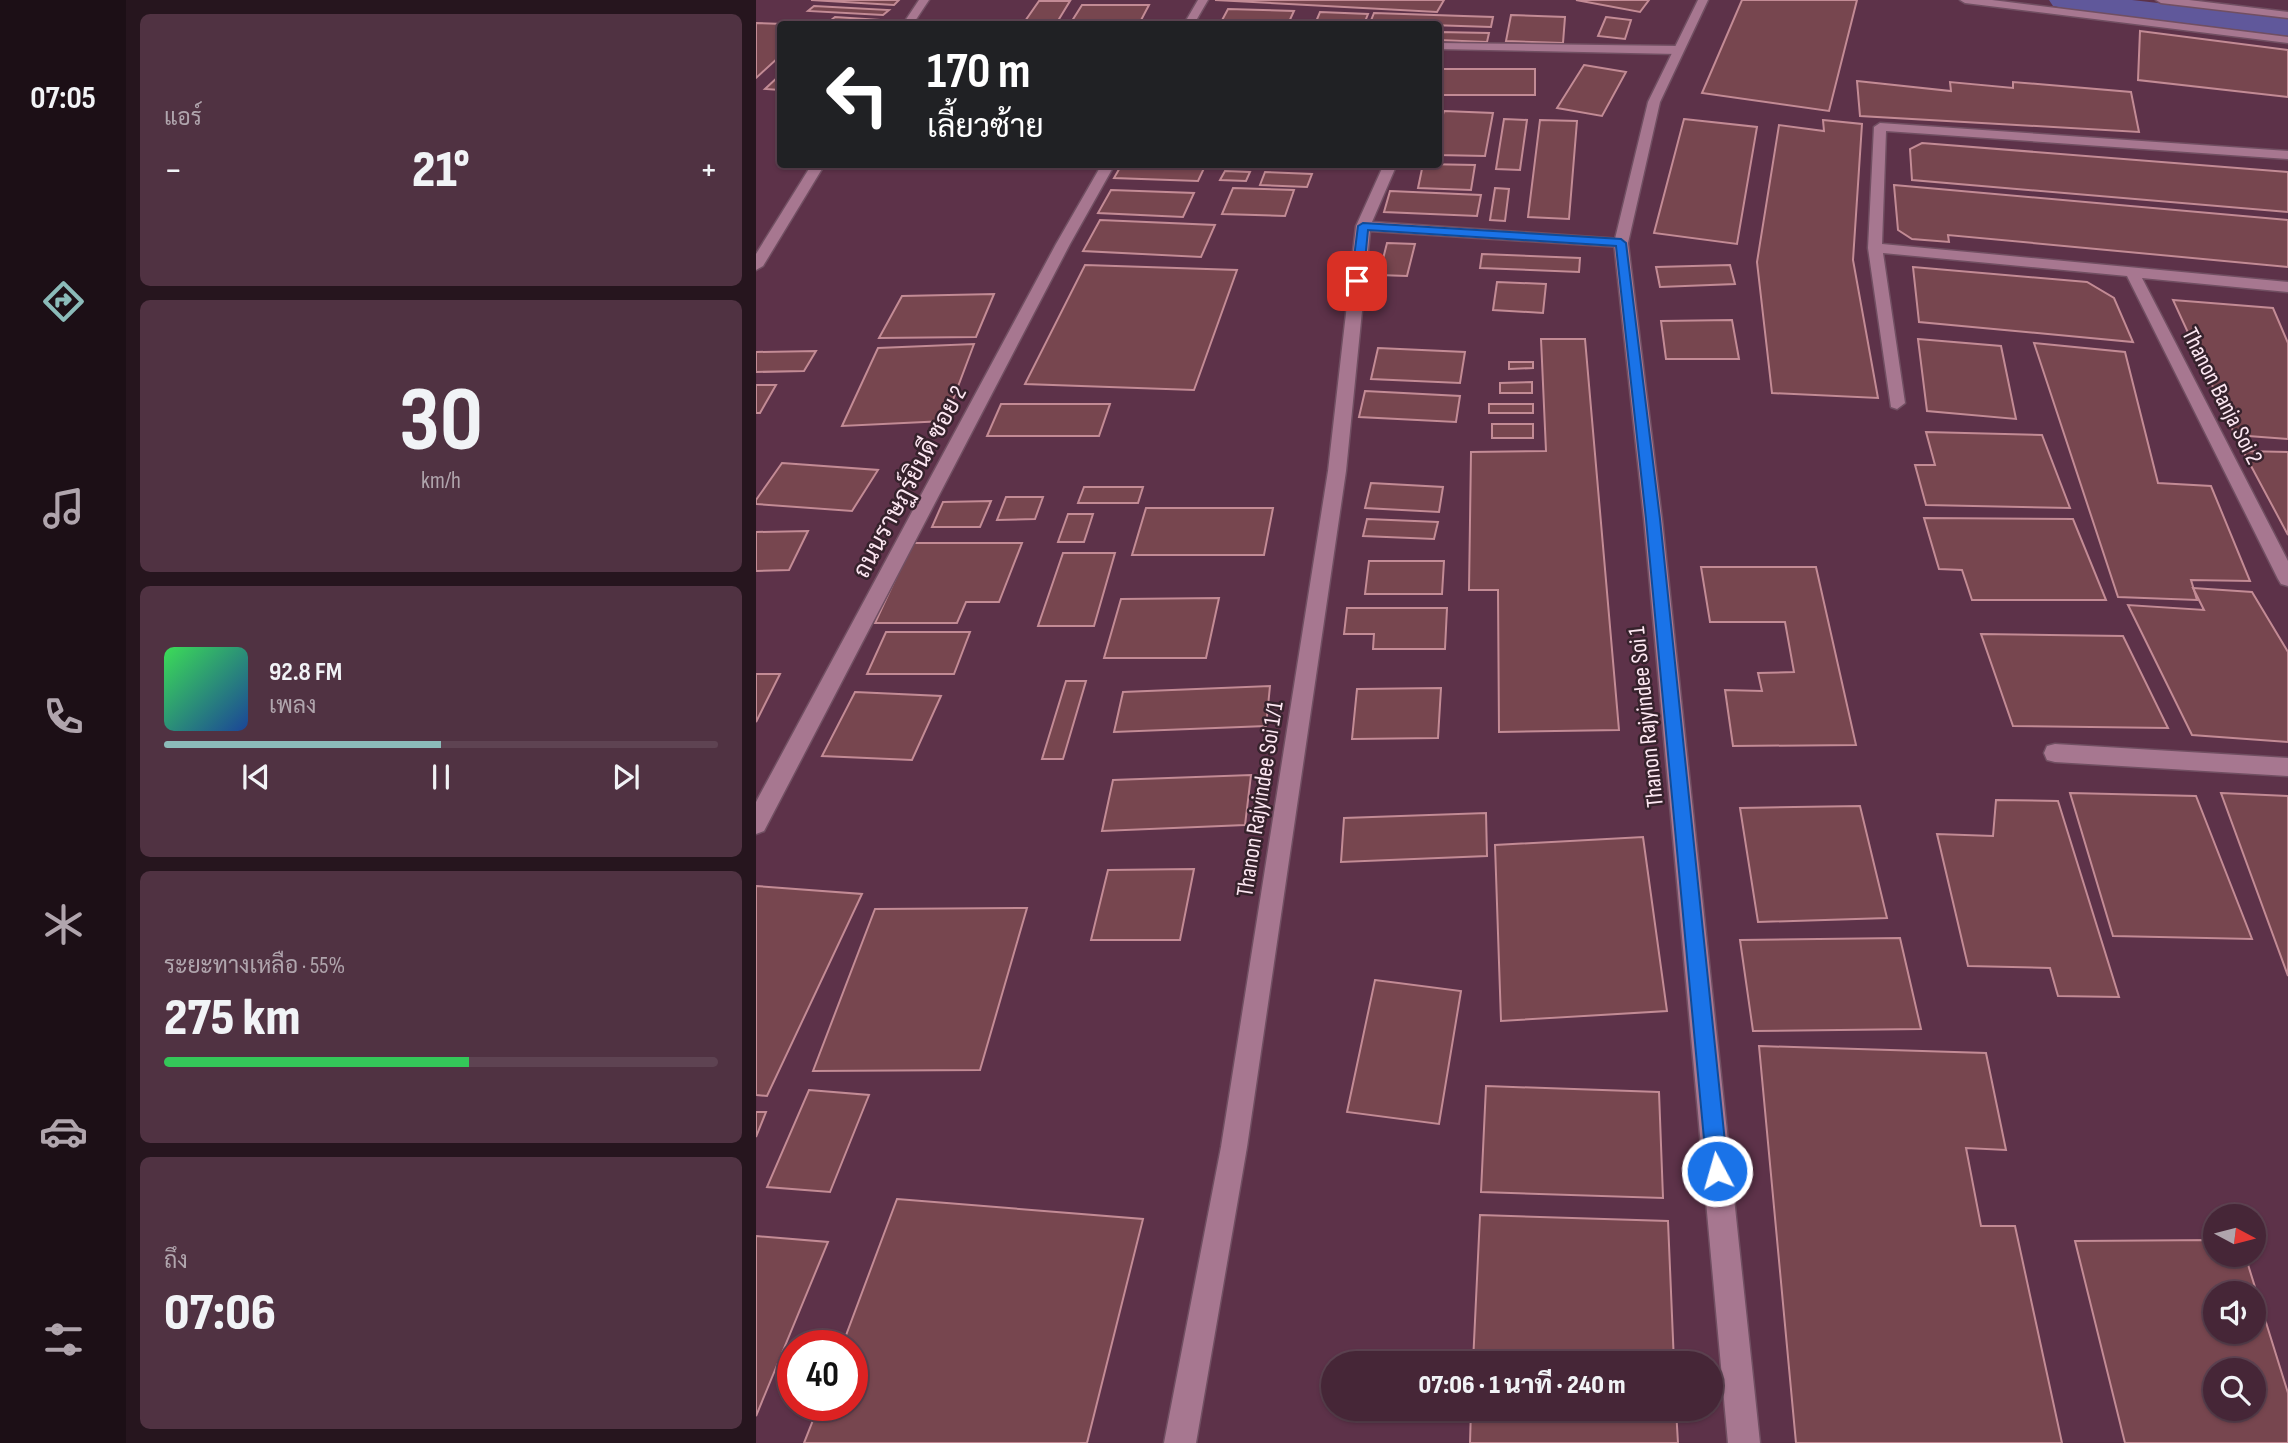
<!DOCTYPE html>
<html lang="th">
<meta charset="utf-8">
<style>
:root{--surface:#462637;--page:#503242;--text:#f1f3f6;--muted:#b0a5ad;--line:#5e4352;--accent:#8bbbb9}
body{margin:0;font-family:"Sofia Sans Condensed",Sarabun,sans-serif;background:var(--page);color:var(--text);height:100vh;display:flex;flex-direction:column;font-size:26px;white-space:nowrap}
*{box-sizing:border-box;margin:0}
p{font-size:23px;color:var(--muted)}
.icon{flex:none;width:38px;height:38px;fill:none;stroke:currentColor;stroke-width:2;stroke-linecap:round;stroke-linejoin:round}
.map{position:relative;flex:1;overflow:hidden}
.details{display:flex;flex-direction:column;gap:14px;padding:14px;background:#26151e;width:630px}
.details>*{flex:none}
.guide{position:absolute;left:21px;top:21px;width:665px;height:147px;border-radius:7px;box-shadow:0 2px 5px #0004,0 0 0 2px var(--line);background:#202124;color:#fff;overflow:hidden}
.needle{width:46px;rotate:97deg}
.buttons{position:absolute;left:1447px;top:1204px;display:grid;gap:14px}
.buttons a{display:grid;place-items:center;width:63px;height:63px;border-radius:50%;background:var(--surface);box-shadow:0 2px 5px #0004,0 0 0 2px var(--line);font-size:35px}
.speed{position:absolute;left:21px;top:1330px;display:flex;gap:14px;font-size:35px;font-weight:700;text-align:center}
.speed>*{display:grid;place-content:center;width:91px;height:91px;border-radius:50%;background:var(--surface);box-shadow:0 2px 5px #0004,0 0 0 2px var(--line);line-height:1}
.speed .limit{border:10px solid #d22;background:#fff;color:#111}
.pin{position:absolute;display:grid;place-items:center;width:60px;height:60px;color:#fff;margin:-30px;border-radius:14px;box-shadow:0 4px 10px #0006}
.me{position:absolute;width:77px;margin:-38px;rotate:354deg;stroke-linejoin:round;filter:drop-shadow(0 0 5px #0008)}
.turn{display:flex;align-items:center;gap:24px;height:147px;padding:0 35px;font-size:32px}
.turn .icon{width:91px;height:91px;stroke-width:2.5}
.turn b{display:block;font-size:49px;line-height:60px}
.big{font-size:52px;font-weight:800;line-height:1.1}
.details .tile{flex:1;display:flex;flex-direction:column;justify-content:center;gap:10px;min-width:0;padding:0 24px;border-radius:10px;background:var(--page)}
.details .dial{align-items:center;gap:0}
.dial b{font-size:91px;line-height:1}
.song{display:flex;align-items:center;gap:21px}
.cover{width:84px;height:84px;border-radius:10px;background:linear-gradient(135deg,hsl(130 70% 55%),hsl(220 70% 35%))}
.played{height:7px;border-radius:4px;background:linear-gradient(90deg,var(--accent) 50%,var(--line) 50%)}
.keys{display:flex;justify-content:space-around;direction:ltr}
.heat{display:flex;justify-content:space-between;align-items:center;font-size:38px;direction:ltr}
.charge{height:10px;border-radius:5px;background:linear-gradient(90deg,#34c759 55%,var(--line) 0)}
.trip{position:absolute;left:565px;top:1351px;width:402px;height:70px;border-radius:35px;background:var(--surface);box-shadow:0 2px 5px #0004,0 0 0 2px var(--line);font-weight:800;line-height:70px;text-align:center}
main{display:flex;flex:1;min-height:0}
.menu{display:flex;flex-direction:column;width:126px;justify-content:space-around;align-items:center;background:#1c0f16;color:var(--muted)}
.menu .icon{width:49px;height:49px}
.menu .active{color:var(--accent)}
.menu b{font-size:32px;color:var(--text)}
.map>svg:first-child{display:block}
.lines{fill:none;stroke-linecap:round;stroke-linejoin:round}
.canal{fill:#60589b;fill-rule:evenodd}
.building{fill:#77464f;stroke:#c38b95;stroke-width:2;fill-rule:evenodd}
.minor-casing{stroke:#714f62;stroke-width:3}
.tertiary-casing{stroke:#714f62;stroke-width:3}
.secondary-casing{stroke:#714f62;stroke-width:3}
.minor{fill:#a77790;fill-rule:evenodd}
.tertiary{fill:#a77790;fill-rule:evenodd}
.secondary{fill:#a77790;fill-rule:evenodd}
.route{fill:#1a73e8;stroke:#114b97;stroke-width:2}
.labels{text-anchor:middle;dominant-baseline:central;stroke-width:5;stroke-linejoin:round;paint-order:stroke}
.street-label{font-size:24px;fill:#fde7f2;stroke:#36222c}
</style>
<main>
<nav class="menu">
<b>07:05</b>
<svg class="icon active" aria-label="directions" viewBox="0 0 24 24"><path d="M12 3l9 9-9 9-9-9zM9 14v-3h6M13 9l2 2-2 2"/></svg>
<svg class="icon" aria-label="music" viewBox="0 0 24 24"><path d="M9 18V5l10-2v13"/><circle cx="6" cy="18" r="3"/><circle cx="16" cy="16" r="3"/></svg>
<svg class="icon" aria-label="phone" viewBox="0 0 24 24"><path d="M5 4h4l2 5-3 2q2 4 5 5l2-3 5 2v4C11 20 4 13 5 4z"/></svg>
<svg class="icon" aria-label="climate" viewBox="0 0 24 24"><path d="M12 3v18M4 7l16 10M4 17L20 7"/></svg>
<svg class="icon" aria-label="car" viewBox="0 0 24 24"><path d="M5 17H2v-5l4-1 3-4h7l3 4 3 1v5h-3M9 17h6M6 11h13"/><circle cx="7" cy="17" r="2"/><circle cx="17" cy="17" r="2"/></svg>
<svg class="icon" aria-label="filters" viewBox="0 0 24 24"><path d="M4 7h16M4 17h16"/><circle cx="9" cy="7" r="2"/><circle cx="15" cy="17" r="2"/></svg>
</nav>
<section class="details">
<div class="tile"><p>แอร์</p>
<div class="heat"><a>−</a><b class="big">21°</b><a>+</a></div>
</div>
<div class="tile dial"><b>30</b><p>km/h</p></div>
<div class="tile">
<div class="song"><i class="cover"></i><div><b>92.8 FM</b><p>เพลง</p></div></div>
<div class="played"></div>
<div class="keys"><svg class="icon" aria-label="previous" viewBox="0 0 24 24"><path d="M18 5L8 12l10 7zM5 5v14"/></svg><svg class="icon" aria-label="pause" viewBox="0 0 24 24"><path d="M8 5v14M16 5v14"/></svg><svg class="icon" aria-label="next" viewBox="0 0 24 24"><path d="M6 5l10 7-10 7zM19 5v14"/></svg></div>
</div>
<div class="tile"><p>ระยะทางเหลือ · 55%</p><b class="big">275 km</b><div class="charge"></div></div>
<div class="tile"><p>ถึง</p><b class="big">07:06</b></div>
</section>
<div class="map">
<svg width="1532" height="1443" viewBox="0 0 1532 1443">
<rect width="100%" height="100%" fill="#5d3249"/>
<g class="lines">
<!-- canal -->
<path class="canal" d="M1293 0H1376L1532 18V36L1307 8 1297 6Z"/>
</g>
<!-- building -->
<g class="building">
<path d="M55 0H143L138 5Z"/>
<path d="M459 0H688L681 12Z"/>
<path d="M820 0H893L884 12Z"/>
<path d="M986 0H1101L1073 111 946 93Z"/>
<path d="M283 1H314L300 24H267Z"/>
<path d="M326 5H393L383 24H314Z"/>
<path d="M58 6 133 10 127 15 52 11Z"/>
<path d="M472 9 538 11 532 24H464Z"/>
<path d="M564 12 612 14 608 24H559Z"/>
<path d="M618 13 737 17 735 27 614 23Z"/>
<path d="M755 15 809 17 807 43 750 41Z"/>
<path d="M79 17 141 21 137 24H70Z"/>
<path d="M850 17 875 20 869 39 842 36Z"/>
<path d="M0 23 28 24H24V56L0 78Z"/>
<path d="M1384 31 1532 50V97L1382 80Z"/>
<path d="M682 32 733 33 731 42 682 40Z"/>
<path d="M828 65 870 72 846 116 801 108Z"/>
<rect x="682" y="69" width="97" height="26"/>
<path d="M24 75V90L9 89Z"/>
<path d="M1101 81 1195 91 1194 82 1257 88V82L1375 92 1383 132 1104 116Z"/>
<path d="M688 111 737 113 729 156 682 155V133Z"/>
<path d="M748 119 771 120 764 170 740 169Z"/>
<path d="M928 119 1001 127 981 244 898 233Z"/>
<path d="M784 120 821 121 813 219 772 217Z"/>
<path d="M1067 120 1106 124 1097 260 1122 398 1016 393 1001 262 1023 125 1068 131Z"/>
<path d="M1166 143 1532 172V212L1156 180 1154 149Z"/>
<path d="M264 164H317L315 167H262Z"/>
<path d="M366 164H450L442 181 358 178Z"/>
<path d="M667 164 719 165 715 190 662 188Z"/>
<path d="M469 171 494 172 490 181 464 180Z"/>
<path d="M509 172 556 174 551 187 504 185Z"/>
<path d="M1138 185 1532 220V267L1192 235 1193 242 1156 239 1142 230Z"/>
<path d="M477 188 538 190 529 216 466 214Z"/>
<path d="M739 188 753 189 749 221 734 220Z"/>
<path d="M355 190 438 193 427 217 342 213Z"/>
<path d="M634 191 725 195 721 216 628 212Z"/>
<path d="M344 220 459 225 445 257 327 251Z"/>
<path d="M631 243 659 244 651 276 623 275Z"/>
<path d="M726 254 824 258 823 272 724 268Z"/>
<path d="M329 265 481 270 438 390 269 384Z"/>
<path d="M974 265 979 284 904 287 900 267Z"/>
<path d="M1157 267 1331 282 1358 298 1377 342 1163 322Z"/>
<path d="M741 282 790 284 787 313 737 310Z"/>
<path d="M238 294 220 337 123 338 146 296Z"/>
<path d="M1417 300 1517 308 1532 343V439L1479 435Z"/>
<path d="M976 320 983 359H910L905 321Z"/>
<path d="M785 339H829L863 730 743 732 742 590H713L715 452 790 451Z"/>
<path d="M1162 339 1245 346 1260 419 1171 411Z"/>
<path d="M1278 343 1369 352 1402 483 1455 486 1494 581 1435 580 1441 600 1362 597Z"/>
<path d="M218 344 189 421 86 426 122 348Z"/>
<path d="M622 348 709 352 704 383 615 379Z"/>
<path d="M60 351 48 371 0 372V352Z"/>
<path d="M753 362H777V368L753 369Z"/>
<path d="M776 382V393H744V383Z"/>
<path d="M0 385H20L4 413H0Z"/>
<path d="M609 391 704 396 700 422 603 417Z"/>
<path d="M245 404H354L343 436H231Z"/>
<rect x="733" y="404" width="44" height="9"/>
<rect x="736" y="424" width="41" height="14"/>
<path d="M1170 432 1286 435 1314 508 1170 505 1159 465H1179Z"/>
<path d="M1487 451 1532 452V535Z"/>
<path d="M26 463 122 470 96 511 0 504V500Z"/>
<path d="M615 483 687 487 683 512 609 508Z"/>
<path d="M328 487H387L382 503H322Z"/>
<path d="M250 497H287L279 519 241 520Z"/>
<path d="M235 501 224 527H176L187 502Z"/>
<path d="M390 508H517L508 555H376Z"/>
<path d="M312 514H337L328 542H302Z"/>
<path d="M1168 518 1317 519 1350 600H1216L1206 570 1183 569Z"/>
<path d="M611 519 682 522 678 539 607 536Z"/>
<path d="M52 531 33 570 0 571V532Z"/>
<path d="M156 543H266L243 602H210L201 623H119Z"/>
<path d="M307 553H359L338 626H282Z"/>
<path d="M613 561H688L686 594H609Z"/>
<path d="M945 567H1060L1100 745 977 746 969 690 1006 691 1002 673 1038 672 1029 622H954Z"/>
<path d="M1437 588 1496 592 1532 652V742L1436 735 1372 605 1448 610Z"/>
<path d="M463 598 450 658H348L365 599Z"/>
<path d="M591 608H691L689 649H617L618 634H588Z"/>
<path d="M130 632H214L198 674H111Z"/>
<path d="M1225 634 1367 636 1412 728 1257 726Z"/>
<path d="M0 674H24L0 722Z"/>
<path d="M310 681H330L307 759H286Z"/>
<path d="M514 686 510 726 358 732 367 692Z"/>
<path d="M685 688 682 738 596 739 601 689Z"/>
<path d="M99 692 185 696 156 760 66 756Z"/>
<path d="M495 775 489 825 346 831 357 780Z"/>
<path d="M1314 793 1440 796 1496 939 1357 936Z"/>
<path d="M1465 793 1532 796V976Z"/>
<path d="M1240 800 1302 801 1363 997 1302 996 1294 968 1212 966 1181 834 1237 836Z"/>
<path d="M1104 806 1131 918 1002 922 984 808Z"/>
<path d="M730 813 731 856 585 862 588 818Z"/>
<path d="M887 837 911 1011 745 1021 739 845Z"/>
<path d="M438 869 424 940H335L352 870Z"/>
<path d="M0 886 106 894 11 1096 0 1095Z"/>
<path d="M271 908 224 1070 57 1071 119 909Z"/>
<path d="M1144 938 1165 1029 997 1031 984 940Z"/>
<path d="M619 980 705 991 683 1124 591 1112Z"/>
<path d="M1003 1046 1230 1053 1250 1150 1210 1148 1225 1226H1259L1306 1443H1040Z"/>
<path d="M730 1086 903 1092 907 1198 725 1192Z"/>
<path d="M53 1090 113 1095 74 1192 11 1187Z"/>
<path d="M0 1112H10L0 1137Z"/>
<path d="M141 1199 387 1219 331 1443H48L63 1405H96V1346H86Z"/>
<path d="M724 1215 912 1221 918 1363H717Z"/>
<path d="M0 1236 72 1242 0 1416Z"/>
<path d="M1460 1240V1255H1489L1532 1393V1443H1369L1319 1241ZM1460 1293H1498V1332H1460ZM1460 1370H1498V1409H1460Z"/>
<path d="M715 1409H920L922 1443H714Z"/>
</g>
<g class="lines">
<!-- minor casing -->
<g class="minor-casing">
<g id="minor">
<path d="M163 0H173L157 24H147Z"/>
<path d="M442 0H452L438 24H428Z"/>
<path d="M1204 0H1236L1532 37V43L1209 3Z"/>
<path d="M682 43 921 46 927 50 921 54 682 49Z"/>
<path d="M1124 123 1532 151V159L1130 131 1126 244 1532 282V292L1386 278 1532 561V586L1525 584 1522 579 1371 276 1127 253 1149 403 1141 409 1135 407 1112 248 1118 127Z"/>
<path d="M56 164H69L7 266 0 270V254Z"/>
<path d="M346 164H359L314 244 8 831 0 834V802L300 244Z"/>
<path d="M628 164H641L616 222 865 239 872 243 865 247 614 231 590 471 491 1147 440 1443H408L465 1147 572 471 600 226Z"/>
<path d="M1299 744 1532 758V776L1299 762 1291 760 1288 753 1291 746Z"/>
</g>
</g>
<!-- tertiary casing -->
<g class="tertiary-casing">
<path id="tertiary" d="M942 0H952L904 102 872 243 906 519 1004 1443H972L888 519 858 243 892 102Z"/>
</g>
<!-- secondary casing -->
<g class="secondary-casing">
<path id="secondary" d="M1400 0H1433L1532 12V18L1405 3Z"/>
</g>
<!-- minor -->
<use href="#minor" class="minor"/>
<!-- tertiary -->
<use href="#tertiary" class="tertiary"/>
<!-- secondary -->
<use href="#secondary" class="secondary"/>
</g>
<!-- route -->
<path class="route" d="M607 223 865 239 870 243 904 519 972 1171 969 1179 961 1182 954 1179 951 1171 890 519 860 246 612 230 607 281 601 284 595 281 602 226Z"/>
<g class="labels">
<!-- street labels -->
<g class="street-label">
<text transform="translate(1466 396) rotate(63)">Thanon Banja Soi 2</text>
<text transform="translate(154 482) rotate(-62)">ถนนราษฏร์ยินดี ซอย 2</text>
<text transform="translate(890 717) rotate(-96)">Thanon Rajyindee Soi 1</text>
<text transform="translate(504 799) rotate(-81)">Thanon Rajyindee Soi 1/1</text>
</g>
</g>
</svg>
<div class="buttons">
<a><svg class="needle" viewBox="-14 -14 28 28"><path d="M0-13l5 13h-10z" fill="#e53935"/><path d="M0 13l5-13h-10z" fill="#b0a5ad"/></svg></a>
<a><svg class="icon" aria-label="sound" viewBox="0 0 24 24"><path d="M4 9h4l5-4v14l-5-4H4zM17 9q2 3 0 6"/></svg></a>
<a><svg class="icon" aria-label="search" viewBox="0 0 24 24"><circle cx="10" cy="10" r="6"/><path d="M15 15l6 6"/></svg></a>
</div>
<div class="speed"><div class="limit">40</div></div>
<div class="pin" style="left:601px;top:281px;background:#d93025"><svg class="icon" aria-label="arrive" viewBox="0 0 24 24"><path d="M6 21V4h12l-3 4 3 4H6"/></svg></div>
<svg class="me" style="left:961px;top:1171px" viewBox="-20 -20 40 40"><circle r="17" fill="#1a73e8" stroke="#fff" stroke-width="3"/><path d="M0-11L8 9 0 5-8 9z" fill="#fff"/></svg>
<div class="trip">07:06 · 1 นาที · 240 m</div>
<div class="guide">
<div class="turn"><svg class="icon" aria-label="left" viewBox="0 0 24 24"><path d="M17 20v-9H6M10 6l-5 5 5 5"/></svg><div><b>170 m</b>เลี้ยวซ้าย</div></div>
</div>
</div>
</main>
